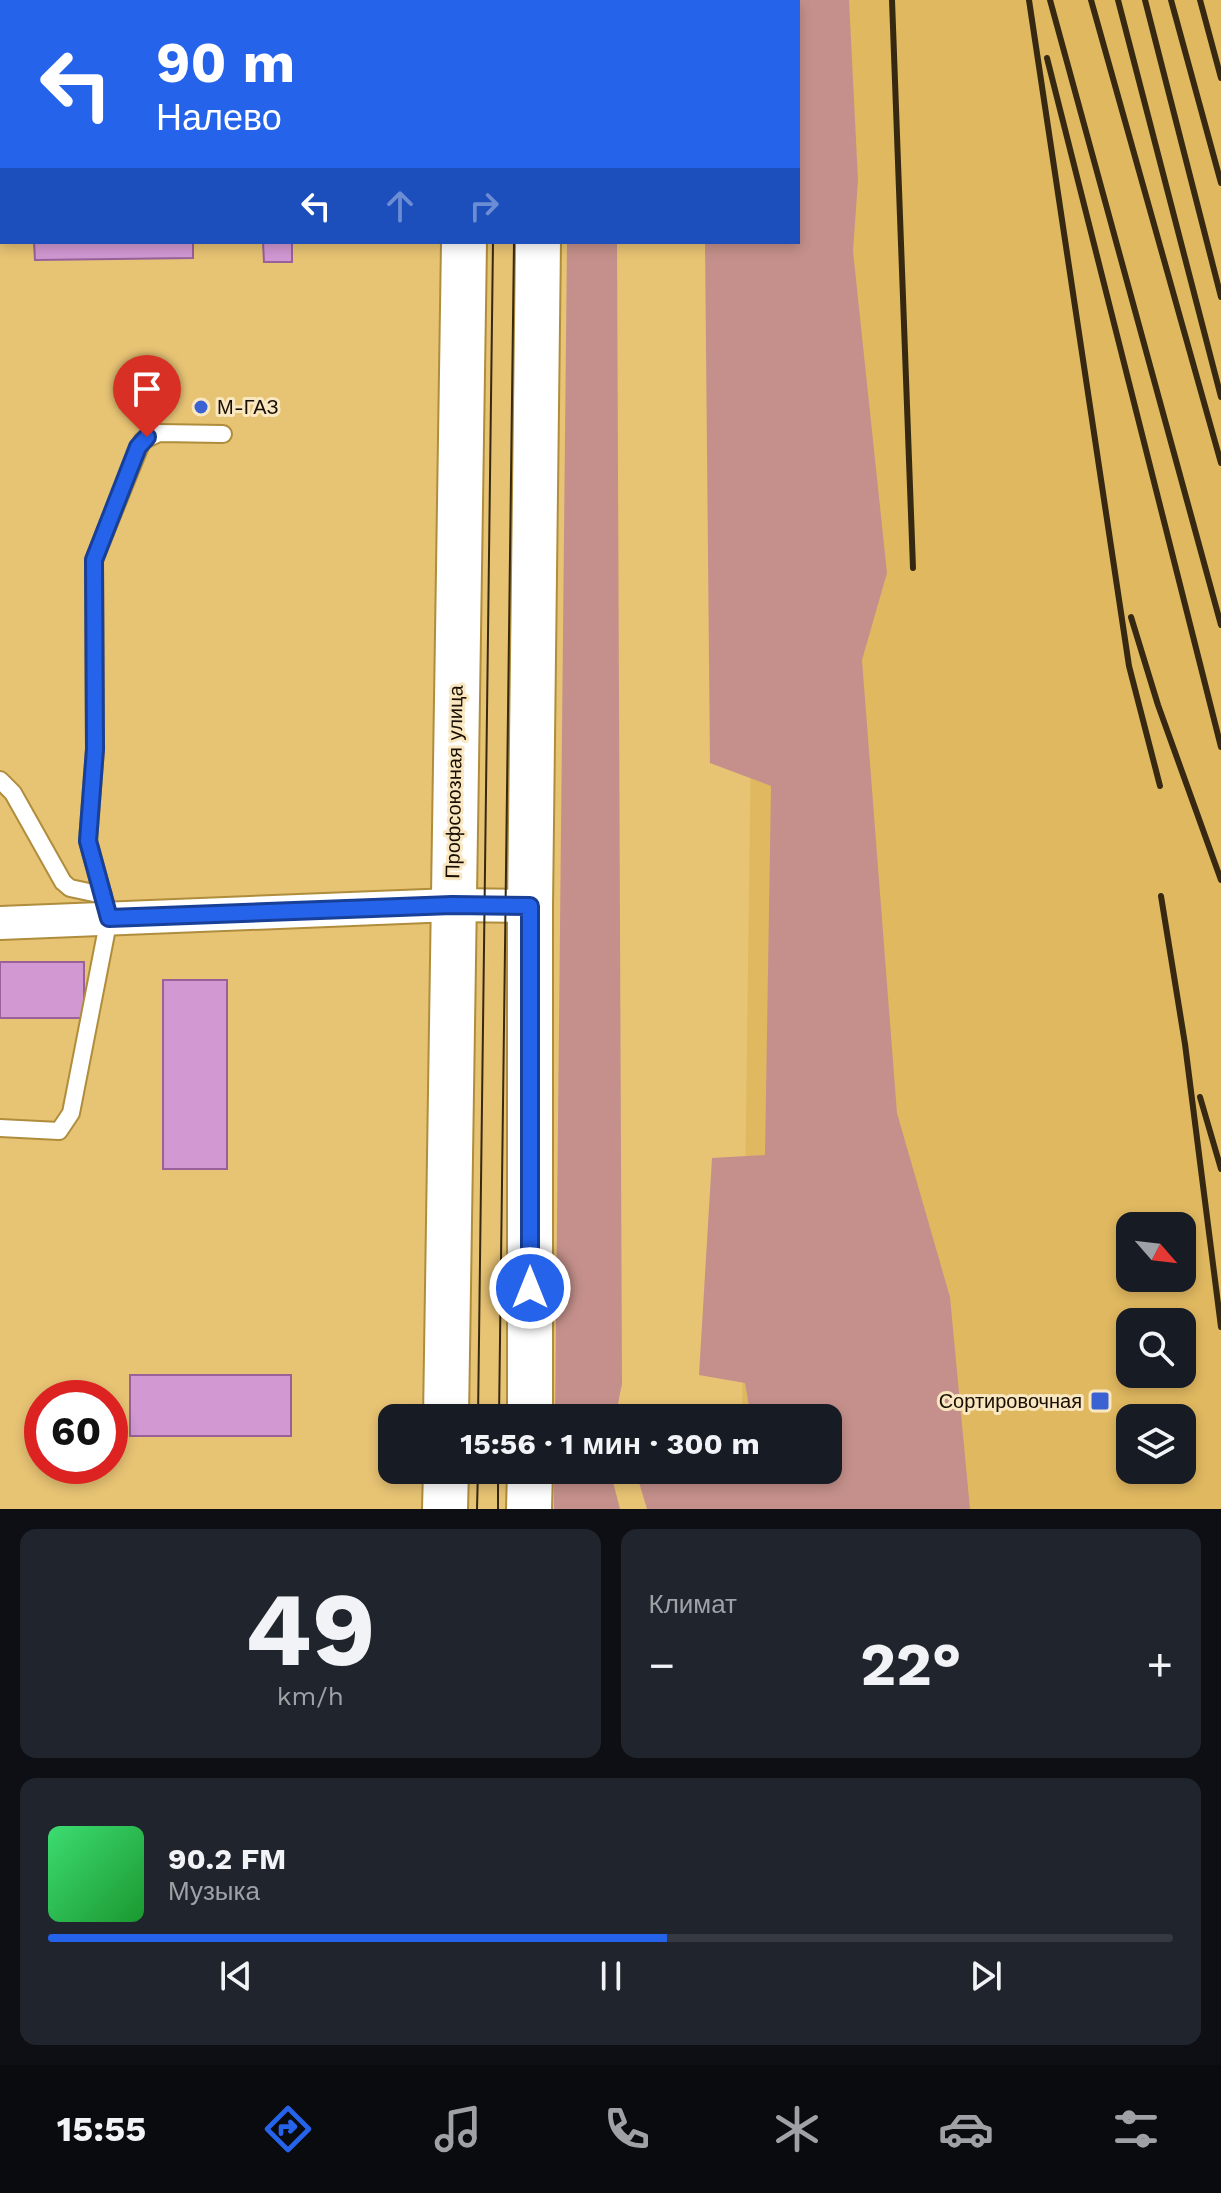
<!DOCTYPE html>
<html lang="ru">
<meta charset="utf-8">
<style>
:root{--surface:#171b24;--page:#20242c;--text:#f1f3f6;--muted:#9ea1a6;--line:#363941;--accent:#2563eb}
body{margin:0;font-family:"Work Sans",sans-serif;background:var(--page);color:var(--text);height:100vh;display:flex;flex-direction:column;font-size:30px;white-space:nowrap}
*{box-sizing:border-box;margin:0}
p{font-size:26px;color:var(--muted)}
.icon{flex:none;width:44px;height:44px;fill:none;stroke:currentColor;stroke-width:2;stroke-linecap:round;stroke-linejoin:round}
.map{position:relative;height:1509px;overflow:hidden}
.side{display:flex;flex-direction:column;gap:20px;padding:20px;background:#0d0f14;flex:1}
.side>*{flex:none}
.banner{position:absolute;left:0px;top:0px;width:800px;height:244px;box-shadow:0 4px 12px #0003;background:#2563eb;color:#fff;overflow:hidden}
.needle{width:52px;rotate:118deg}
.fabs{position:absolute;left:1116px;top:1212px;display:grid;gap:16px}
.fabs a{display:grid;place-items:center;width:80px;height:80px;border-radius:16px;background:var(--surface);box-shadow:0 4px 12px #0003;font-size:40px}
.speed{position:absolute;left:24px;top:1380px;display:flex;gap:16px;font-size:40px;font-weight:700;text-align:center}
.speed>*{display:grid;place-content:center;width:104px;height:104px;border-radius:50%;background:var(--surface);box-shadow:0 4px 12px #0003;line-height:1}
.speed .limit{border:12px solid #d22;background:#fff;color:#111}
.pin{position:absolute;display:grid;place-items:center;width:68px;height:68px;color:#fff;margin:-82px -34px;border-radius:50% 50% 50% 0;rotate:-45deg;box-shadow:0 0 8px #0007}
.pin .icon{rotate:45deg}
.me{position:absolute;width:88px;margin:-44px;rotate:0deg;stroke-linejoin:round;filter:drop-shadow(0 0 6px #0008)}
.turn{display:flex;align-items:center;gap:28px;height:168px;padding:0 24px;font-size:36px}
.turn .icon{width:104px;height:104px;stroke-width:2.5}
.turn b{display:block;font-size:56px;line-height:68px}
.lanes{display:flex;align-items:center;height:76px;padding:0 24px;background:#0003;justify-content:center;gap:40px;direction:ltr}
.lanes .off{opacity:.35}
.big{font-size:60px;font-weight:700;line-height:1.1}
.side .tile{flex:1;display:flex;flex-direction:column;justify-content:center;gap:12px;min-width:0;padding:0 28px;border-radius:16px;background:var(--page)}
.side .dial{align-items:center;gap:0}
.dial b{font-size:104px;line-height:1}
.song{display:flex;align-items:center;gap:24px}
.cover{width:96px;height:96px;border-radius:12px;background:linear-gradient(135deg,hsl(140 70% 55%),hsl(130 70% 35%))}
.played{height:8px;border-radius:4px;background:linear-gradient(90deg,var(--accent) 55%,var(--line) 55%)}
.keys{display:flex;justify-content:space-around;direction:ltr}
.heat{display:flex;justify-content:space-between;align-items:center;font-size:44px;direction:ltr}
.side .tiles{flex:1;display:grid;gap:20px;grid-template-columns:1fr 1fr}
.tile:last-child{grid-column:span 2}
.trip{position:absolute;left:378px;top:1404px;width:464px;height:80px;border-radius:16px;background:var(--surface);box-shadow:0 4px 12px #0003;font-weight:700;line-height:80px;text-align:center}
.menu{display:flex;height:128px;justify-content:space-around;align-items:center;background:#090b0e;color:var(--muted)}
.menu .icon{width:56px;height:56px}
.menu .active{color:var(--accent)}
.menu b{font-size:36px;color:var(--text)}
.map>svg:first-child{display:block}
.built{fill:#e0b860;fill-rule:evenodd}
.green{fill:#c5908b}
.building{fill:#d198d2;stroke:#98619a;stroke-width:2}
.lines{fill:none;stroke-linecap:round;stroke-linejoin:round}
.service-casing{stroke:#af8d3c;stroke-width:20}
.minor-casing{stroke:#af8d3c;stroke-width:36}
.primary-casing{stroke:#af8d3c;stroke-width:48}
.service{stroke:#fff;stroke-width:16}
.minor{stroke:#fff;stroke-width:32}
.primary{stroke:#fff;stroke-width:44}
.tram{stroke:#372911;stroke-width:2}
.rail{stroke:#372911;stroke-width:6}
.route-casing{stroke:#184099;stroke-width:20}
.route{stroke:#2563eb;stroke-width:14}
.poi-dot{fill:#3a62d3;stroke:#f9e7c1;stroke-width:3}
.labels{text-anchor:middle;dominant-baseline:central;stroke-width:6;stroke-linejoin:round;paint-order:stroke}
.poi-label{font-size:20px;fill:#190e00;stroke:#f9e7c1;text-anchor:start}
.street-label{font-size:20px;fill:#190e00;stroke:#f9e7c1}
</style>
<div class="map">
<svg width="1221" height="1509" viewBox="0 0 1221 1509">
<rect width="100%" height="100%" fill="#e7c374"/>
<!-- built -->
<path class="built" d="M692 0H1221V1509H741L828 1470V1418H742L753 590 798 242V2ZM1130 1226H1182V1278H1130ZM1130 1322H1182V1374H1130ZM1130 1418H1182V1470H1130Z"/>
<!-- green -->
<g class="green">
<path d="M702 0H849L858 180 853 251 887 573 862 660 897 1113 950 1297 970 1509H647L637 1476 650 1470H828V1418H751L745 1383 699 1375 712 1158 765 1155 771 786 710 763 705 242H798V2Z"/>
<path d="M567 242H617L622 1384 615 1418H555Z"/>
<path d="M554 1470H610L620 1509H554Z"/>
</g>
<!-- building -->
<g class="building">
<path d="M34 242H193V258L35 260Z"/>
<path d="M263 242H292V262H264Z"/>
<rect x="0" y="962" width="84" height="56"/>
<rect x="163" y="980" width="64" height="189"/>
<rect x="130" y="1375" width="161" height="61"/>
</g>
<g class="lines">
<!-- service casing -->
<g class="service-casing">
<g id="service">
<path d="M0 780 13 793 63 882 70 888 103 895"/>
<path d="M0 1128 59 1131 71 1113 109 918 88 841 95 749 94 560 142 441 159 433 223 434"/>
</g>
</g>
<!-- minor casing -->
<g class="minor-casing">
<path id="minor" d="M0 923 452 905 530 906"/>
</g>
<!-- primary casing -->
<g class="primary-casing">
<g id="primary">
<path d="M468 2V0"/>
<path d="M541 2V0"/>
<path d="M446 1418 464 242"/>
<path d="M530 1418V906L538 242"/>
<path d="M445 1509 446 1470"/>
<path d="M529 1509 530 1470"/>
</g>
</g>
<!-- service -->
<use href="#service" class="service"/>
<!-- minor -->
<use href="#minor" class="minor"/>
<!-- primary -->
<use href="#primary" class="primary"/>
<!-- tram -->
<g class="tram">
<path d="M497 2V0"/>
<path d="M517 2 518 0"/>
<path d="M478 1418 493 242"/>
<path d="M499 1418 514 242"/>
<path d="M477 1509 478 1470"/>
<path d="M498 1509V1470"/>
</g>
<!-- rail -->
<g class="rail">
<path d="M892 0 913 568"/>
<path d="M1029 0 1129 666 1160 786"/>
<path d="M1050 0 1221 625"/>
<path d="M1091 0 1221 463"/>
<path d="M1118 0 1221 397"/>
<path d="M1145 0 1221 297"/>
<path d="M1171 0 1221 183"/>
<path d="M1200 0 1221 78"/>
<path d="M1047 58 1221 747"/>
<path d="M1131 617 1158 705 1221 880"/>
<path d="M1161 896 1185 1044 1221 1327"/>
<path d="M1200 1097 1221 1169"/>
</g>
</g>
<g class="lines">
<!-- route casing -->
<g class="route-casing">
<path id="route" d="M147 437 138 447 94 560 95 749 88 841 109 918 452 905 530 906V1288"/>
</g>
<!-- route -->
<use href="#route" class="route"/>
</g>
<!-- markers -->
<g class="poi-dot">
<circle cx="201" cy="407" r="8"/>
<rect x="1090" y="1391" width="20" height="20" rx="4"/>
</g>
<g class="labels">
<!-- poi labels -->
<g class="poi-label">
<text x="217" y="407">М-ГАЗ</text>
<text x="1082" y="1401" text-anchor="end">Сортировочная</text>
</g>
<!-- street labels -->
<g class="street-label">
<text transform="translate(454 782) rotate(-89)">Профсоюзная улица</text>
</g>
</g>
</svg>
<div class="fabs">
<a><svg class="needle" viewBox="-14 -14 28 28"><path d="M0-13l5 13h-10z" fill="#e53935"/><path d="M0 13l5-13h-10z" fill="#9ea1a6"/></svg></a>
<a><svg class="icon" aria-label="search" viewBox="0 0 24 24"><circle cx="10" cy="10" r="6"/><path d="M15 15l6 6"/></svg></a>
<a><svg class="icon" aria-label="layers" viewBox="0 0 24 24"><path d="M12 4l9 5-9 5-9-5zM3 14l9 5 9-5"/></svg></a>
</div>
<div class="speed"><div class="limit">60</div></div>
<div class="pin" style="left:147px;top:437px;background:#d93025"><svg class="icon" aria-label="arrive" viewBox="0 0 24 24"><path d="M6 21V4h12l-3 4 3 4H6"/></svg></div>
<svg class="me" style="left:530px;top:1288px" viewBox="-20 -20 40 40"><circle r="17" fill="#2563eb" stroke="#fff" stroke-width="3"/><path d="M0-11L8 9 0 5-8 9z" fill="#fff"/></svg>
<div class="trip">15:56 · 1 мин · 300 m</div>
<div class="banner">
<div class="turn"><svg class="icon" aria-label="left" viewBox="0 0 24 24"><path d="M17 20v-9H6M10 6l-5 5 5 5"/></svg><div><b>90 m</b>Налево</div></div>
<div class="lanes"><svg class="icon" aria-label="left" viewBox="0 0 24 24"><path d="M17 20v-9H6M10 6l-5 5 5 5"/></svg><svg class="icon off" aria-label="ahead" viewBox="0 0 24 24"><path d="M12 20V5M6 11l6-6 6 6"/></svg><svg class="icon off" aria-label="right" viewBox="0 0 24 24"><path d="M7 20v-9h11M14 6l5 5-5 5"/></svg></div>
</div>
</div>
<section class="side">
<div class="tiles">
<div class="tile dial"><b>49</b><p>km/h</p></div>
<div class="tile"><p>Климат</p>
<div class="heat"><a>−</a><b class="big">22°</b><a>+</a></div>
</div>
<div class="tile">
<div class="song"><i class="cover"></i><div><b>90.2 FM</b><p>Музыка</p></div></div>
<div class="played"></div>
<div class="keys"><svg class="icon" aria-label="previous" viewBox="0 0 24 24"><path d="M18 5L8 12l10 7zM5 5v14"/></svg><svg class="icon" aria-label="pause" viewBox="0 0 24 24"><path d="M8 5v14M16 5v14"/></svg><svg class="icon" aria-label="next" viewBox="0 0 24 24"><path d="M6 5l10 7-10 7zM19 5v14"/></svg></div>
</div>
</div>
</section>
<nav class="menu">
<b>15:55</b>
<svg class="icon active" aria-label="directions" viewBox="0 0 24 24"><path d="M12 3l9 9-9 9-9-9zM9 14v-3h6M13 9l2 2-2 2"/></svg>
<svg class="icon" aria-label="music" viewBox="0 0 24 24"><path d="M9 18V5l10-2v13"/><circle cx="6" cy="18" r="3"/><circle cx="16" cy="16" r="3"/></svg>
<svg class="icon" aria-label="phone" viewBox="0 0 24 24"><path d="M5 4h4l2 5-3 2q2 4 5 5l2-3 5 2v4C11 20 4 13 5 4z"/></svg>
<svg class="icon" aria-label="climate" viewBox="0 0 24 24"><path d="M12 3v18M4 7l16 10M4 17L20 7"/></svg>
<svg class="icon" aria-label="car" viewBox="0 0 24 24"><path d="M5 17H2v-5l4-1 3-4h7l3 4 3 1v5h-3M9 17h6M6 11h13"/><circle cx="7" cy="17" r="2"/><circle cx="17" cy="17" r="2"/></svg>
<svg class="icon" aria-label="filters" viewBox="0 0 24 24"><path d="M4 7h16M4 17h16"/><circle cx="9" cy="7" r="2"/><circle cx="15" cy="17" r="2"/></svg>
</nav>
